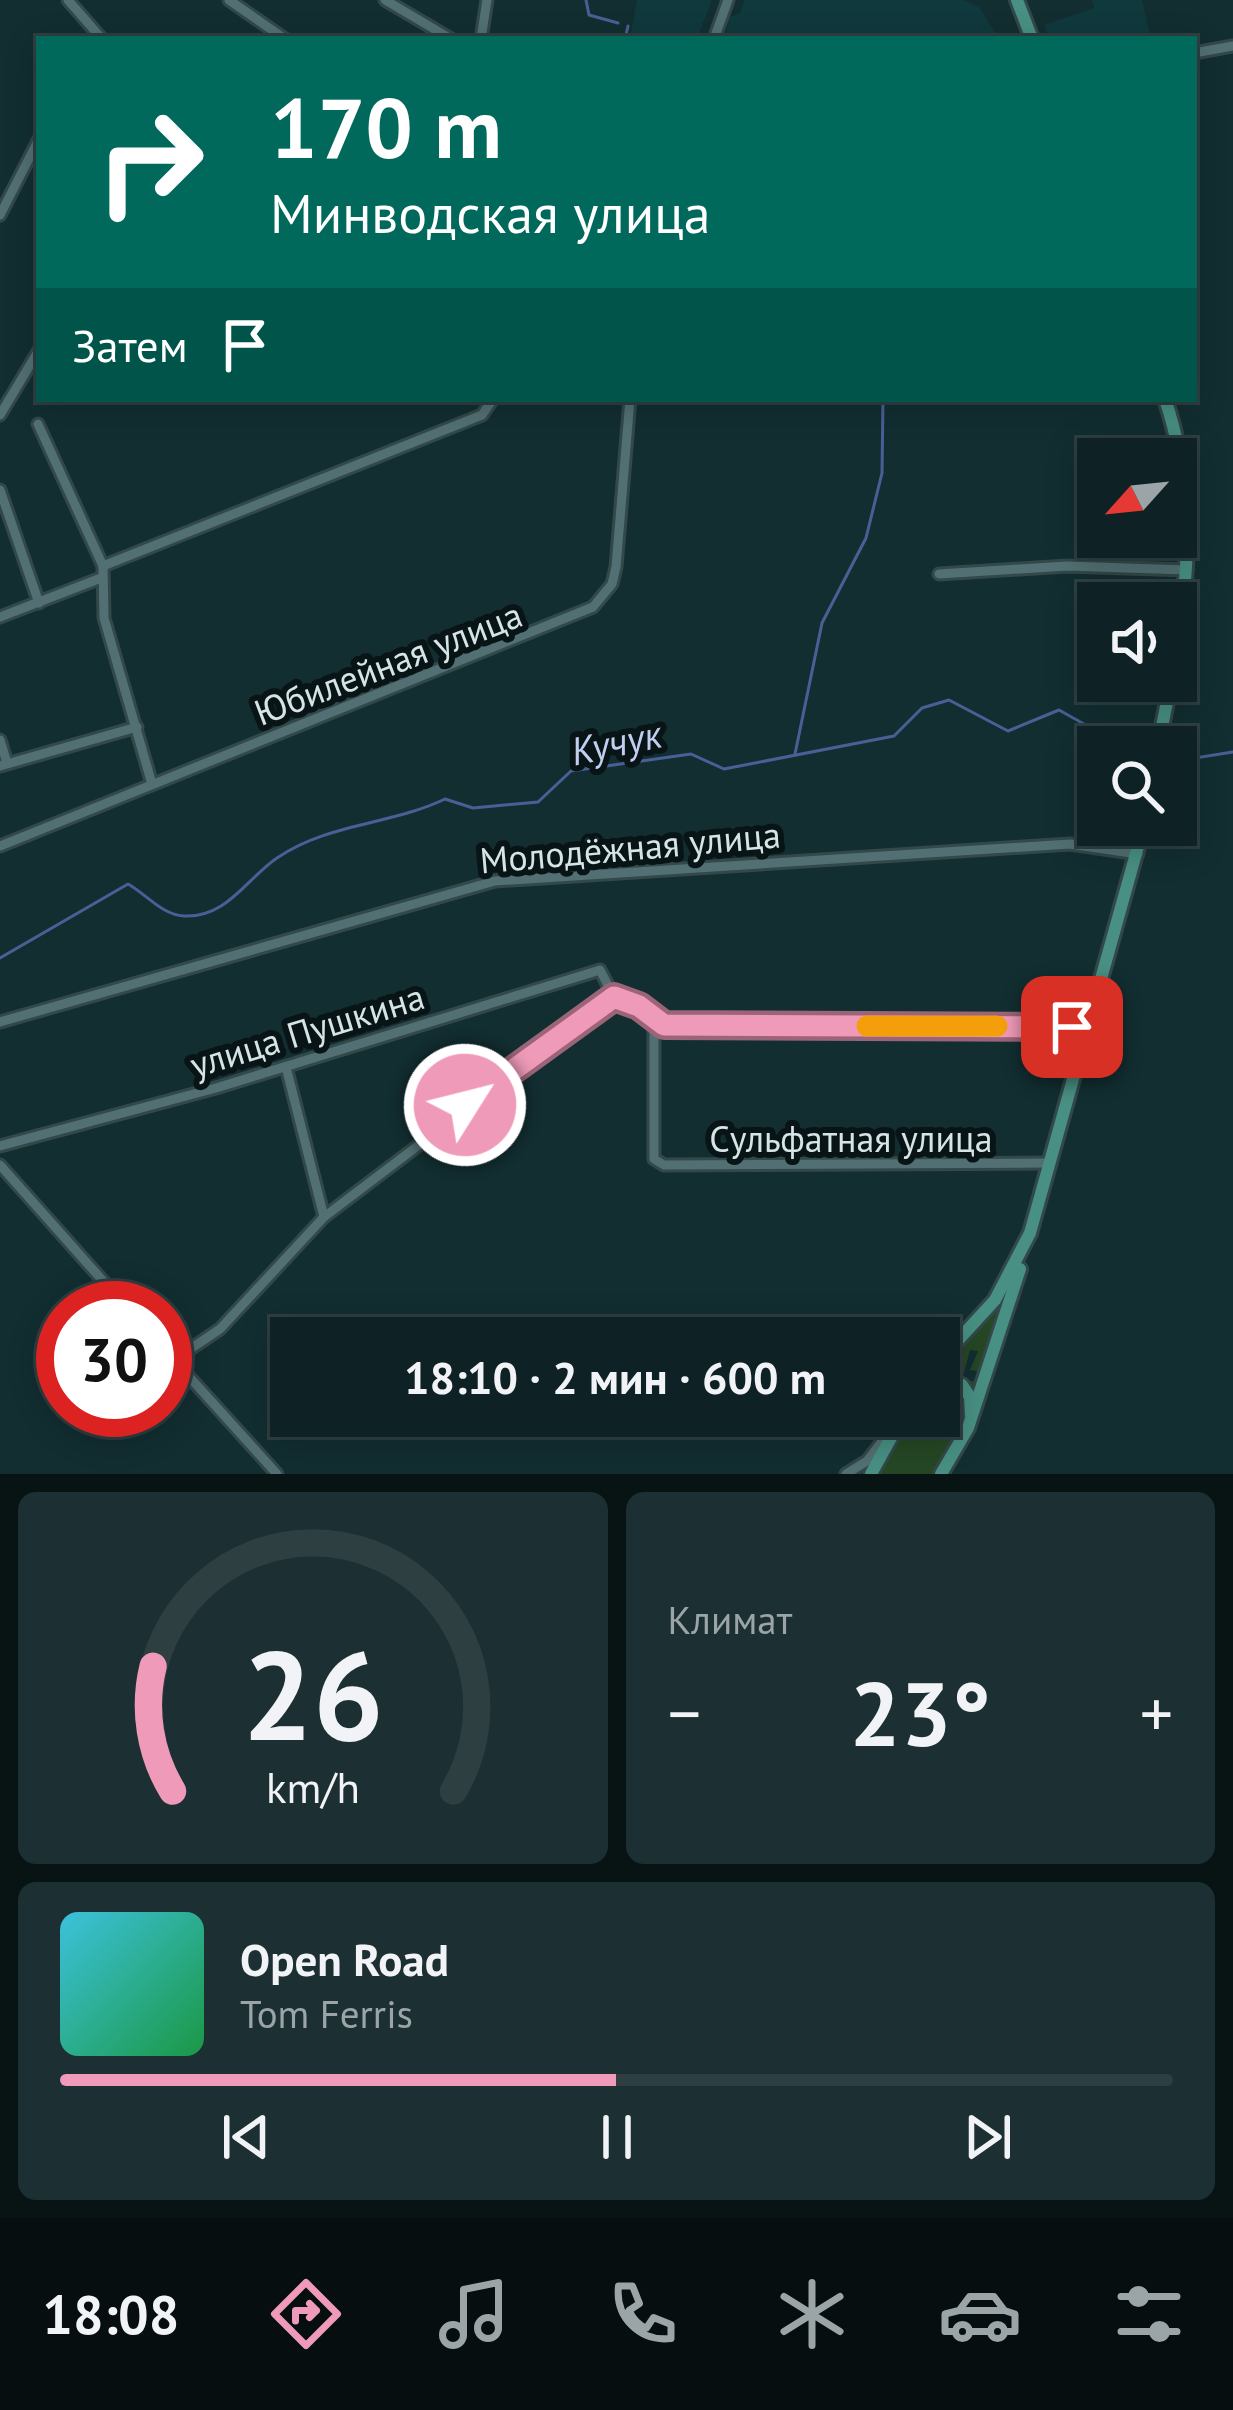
<!DOCTYPE html>
<html lang="ru">
<meta charset="utf-8">
<style>
:root{--surface:#0e2225;--page:#1c2f32;--text:#f1f3f6;--muted:#9ba4a7;--line:#2e3f42;--accent:#ef9ab8}
body{margin:0;font-family:"PT Sans",sans-serif;background:var(--page);color:var(--text);height:100vh;display:flex;flex-direction:column;font-size:45px;white-space:nowrap}
*{box-sizing:border-box;margin:0}
p{font-size:39px;color:var(--muted)}
.icon{flex:none;width:66px;height:66px;fill:none;stroke:currentColor;stroke-width:2;stroke-linecap:round;stroke-linejoin:round}
.map{position:relative;height:1474px;overflow:hidden}
.drawer{display:flex;flex-direction:column;gap:18px;padding:18px;background:#081314;flex:1}
.drawer>*{flex:none}
.top-card{position:absolute;left:36px;top:36px;width:1161px;height:366px;border-radius:0px;box-shadow:0 6px 30px #0003,0 0 0 3px var(--line);background:#00695c;color:#fff;overflow:hidden}
.needle{width:78px;rotate:243deg}
.buttons{position:absolute;left:1077px;top:438px;display:grid;gap:24px}
.buttons a{display:grid;place-items:center;width:120px;height:120px;border-radius:0px;background:var(--surface);box-shadow:0 6px 30px #0003,0 0 0 3px var(--line);font-size:60px}
.speed{position:absolute;left:36px;top:1281px;display:flex;gap:24px;font-size:60px;font-weight:700;text-align:center}
.speed>*{display:grid;place-content:center;width:156px;height:156px;border-radius:50%;background:var(--surface);box-shadow:0 6px 30px #0003,0 0 0 3px var(--line);line-height:1}
.speed .limit{border:18px solid #d22;background:#fff;color:#111}
.pin{position:absolute;display:grid;place-items:center;width:102px;height:102px;color:#fff;margin:-51px;border-radius:24px;box-shadow:0 6px 18px #0006}
.me{position:absolute;width:132px;margin:-66px;rotate:54deg;stroke-linejoin:round;filter:drop-shadow(0 0 9px #0008)}
.turn{display:flex;align-items:center;gap:42px;height:252px;padding:0 36px;font-size:54px}
.turn .icon{width:156px;height:156px;stroke-width:2.5}
.turn b{display:block;font-size:84px;line-height:102px}
.then{display:flex;align-items:center;height:114px;padding:0 36px;background:#0003;gap:24px;font-size:45px}
.big{font-size:90px;font-weight:700;line-height:1.1}
.drawer .widget{flex:1;display:flex;flex-direction:column;justify-content:center;gap:18px;min-width:0;padding:0 42px;border-radius:18px;background:var(--page)}
.drawer .dial{align-items:center;gap:0}
.dial svg{height:312px;overflow:visible;fill:none;stroke:var(--line);stroke-width:7;stroke-linecap:round;text-anchor:middle}
.dial text{fill:var(--text);stroke:none}
.song{display:flex;align-items:center;gap:36px}
.cover{width:144px;height:144px;border-radius:18px;background:linear-gradient(135deg,hsl(190 70% 55%),hsl(140 70% 35%))}
.played{height:12px;border-radius:6px;background:linear-gradient(90deg,var(--accent) 50%,var(--line) 50%)}
.keys{display:flex;justify-content:space-around;direction:ltr}
.heat{display:flex;justify-content:space-between;align-items:center;font-size:66px;direction:ltr}
.drawer .tiles{flex:1;display:grid;gap:18px;grid-template-columns:1fr 1fr}
.widget:last-child{grid-column:span 2}
.trip{position:absolute;left:270px;top:1317px;width:690px;height:120px;border-radius:0px;background:var(--surface);box-shadow:0 6px 30px #0003,0 0 0 3px var(--line);font-weight:700;line-height:120px;text-align:center}
.dock{display:flex;height:192px;justify-content:space-around;align-items:center;background:#060e0f;color:var(--muted)}
.dock .icon{width:84px;height:84px}
.dock .active{color:var(--accent)}
.dock b{font-size:54px;color:var(--text)}
.map>svg:first-child{display:block}
.built{fill:#10393d}
.green{fill:#254724}
.lines{fill:none;stroke-linecap:round;stroke-linejoin:round}
.stream{stroke:#496096;stroke-width:3}
.minor-casing{stroke:#33484a;stroke-width:15}
.major-casing{stroke:#33484a;stroke-width:18}
.minor{stroke:#527073;stroke-width:9}
.major{stroke:#489083;stroke-width:12}
.route-casing{stroke:#9b6478;stroke-width:30}
.route{stroke:#ef9ab8;stroke-width:21}
.slow{stroke:#f59e0b;stroke-width:21}
.labels{text-anchor:middle;dominant-baseline:central;stroke-width:12;stroke-linejoin:round;paint-order:stroke}
.street-label{font-size:36px;fill:#d5e5e7;stroke:#081415}
.water-label{font-size:39px;font-style:italic;fill:#c0cff0;stroke:#081415}
</style>
<div class="map">
<svg width="1233" height="1474" viewBox="0 0 1233 1474">
<rect width="100%" height="100%" fill="#122e31"/>
<!-- built -->
<g class="built">
<path d="M637 0H712L697 39H630Z"/>
<path d="M745 0H964L980 8 999 39H724L730 17 740 13Z"/>
<path d="M1092 0H1142L1151 39H1049L1044 25 1094 8Z"/>
</g>
<!-- green -->
<g class="green">
<path d="M999 1299 976 1400 966 1382 976 1380 977 1371 970 1370 978 1351 970 1350 962 1380 939 1376V1370Z"/>
<path d="M939 1385 963 1392 969 1408 932 1474H875L909 1416H939Z"/>
</g>
<g class="lines">
<!-- stream -->
<g class="stream">
<path d="M586 0 589 15 618 23"/>
<path d="M625 39 628 26"/>
<path d="M795 754 822 623 866 538 882 473 883 399"/>
<path d="M1176 761 1233 752"/>
<path d="M0 958 128 884C146 894 162 915 184 916 227 918 246 879 277 858 328 823 391 825 445 799L473 808 538 802 571 771 691 754 724 769 894 736 922 708 949 700 1008 731 1059 710 1125 747"/>
</g>
<!-- minor casing -->
<g class="minor-casing">
<g id="minor">
<path d="M68 0 102 39"/>
<path d="M229 0 285 39"/>
<path d="M385 0 451 39"/>
<path d="M481 39 487 0"/>
<path d="M714 39 728 0"/>
<path d="M1194 53 1233 46"/>
<path d="M0 215 39 139"/>
<path d="M0 415 39 350"/>
<path d="M38 424 103 566 104 618 152 784"/>
<path d="M0 490 39 603"/>
<path d="M103 566 482 415 493 399"/>
<path d="M939 574 1067 566 1187 570"/>
<path d="M0 617 101 578"/>
<path d="M0 740 7 763"/>
<path d="M0 766 137 727"/>
<path d="M0 846 593 607 612 584 616 567 630 399"/>
<path d="M614 997 639 1006 664 1025 1088 1028"/>
<path d="M654 1017V1159L664 1165 1050 1163"/>
<path d="M0 1022 495 881 1070 844 1138 854"/>
<path d="M286 1067 324 1217"/>
<path d="M0 1146 216 1088 600 970 614 997"/>
<path d="M0 1165 127 1308"/>
<path d="M165 1350 277 1474"/>
<path d="M174 1360 220 1329 324 1217 614 997"/>
<path d="M846 1474 867 1461 887 1435"/>
</g>
</g>
<!-- major casing -->
<g class="major-casing">
<g id="major">
<path d="M1017 0 1032 39"/>
<path d="M1165 399C1193 482 1191 566 1176 652"/>
<path d="M1158 747 1171 681"/>
<path d="M939 1361 995 1300 1030 1233 1144 825"/>
<path d="M939 1381 962 1385 970 1397 971 1415"/>
<path d="M871 1474 903 1416"/>
<path d="M941 1474 968 1428 1020 1269"/>
</g>
</g>
<!-- minor -->
<use href="#minor" class="minor"/>
<!-- major -->
<use href="#major" class="major"/>
</g>
<g class="lines">
<!-- route casing -->
<g class="route-casing">
<path id="route" d="M465 1105 614 997 639 1006 664 1025 1072 1027"/>
</g>
<!-- route -->
<use href="#route" class="route"/>
<!-- slow -->
<path class="slow" d="M867 1026H997"/>
</g>
<g class="labels">
<!-- street labels -->
<g class="street-label">
<text transform="translate(388 663) rotate(-21)">Юбилейная улица</text>
<text transform="translate(630 847) rotate(-5)">Молодёжная улица</text>
<text transform="translate(307 1030) rotate(-17)">улица Пушкина</text>
<text x="851" y="1138">Сульфатная улица</text>
</g>
<!-- water labels -->
<g class="water-label">
<text transform="translate(616 742) rotate(-12)">Кучук</text>
</g>
</g>
</svg>
<div class="buttons">
<a><svg class="needle" viewBox="-14 -14 28 28"><path d="M0-13l5 13h-10z" fill="#e53935"/><path d="M0 13l5-13h-10z" fill="#9ba4a7"/></svg></a>
<a><svg class="icon" aria-label="sound" viewBox="0 0 24 24"><path d="M4 9h4l5-4v14l-5-4H4zM17 9q2 3 0 6"/></svg></a>
<a><svg class="icon" aria-label="search" viewBox="0 0 24 24"><circle cx="10" cy="10" r="6"/><path d="M15 15l6 6"/></svg></a>
</div>
<div class="speed"><div class="limit">30</div></div>
<div class="pin" style="left:1072px;top:1027px;background:#d93025"><svg class="icon" aria-label="arrive" viewBox="0 0 24 24"><path d="M6 21V4h12l-3 4 3 4H6"/></svg></div>
<svg class="me" style="left:465px;top:1105px" viewBox="-20 -20 40 40"><circle r="17" fill="#ef9ab8" stroke="#fff" stroke-width="3"/><path d="M0-11L8 9 0 5-8 9z" fill="#fff"/></svg>
<div class="trip">18:10 · 2 мин · 600 m</div>
<div class="top-card">
<div class="turn"><svg class="icon" aria-label="right" viewBox="0 0 24 24"><path d="M7 20v-9h11M14 6l5 5-5 5"/></svg><div><b>170 m</b>Минводская улица</div></div>
<div class="then">Затем<svg class="icon" aria-label="arrive" viewBox="0 0 24 24"><path d="M6 21V4h12l-3 4 3 4H6"/></svg></div>
</div>
</div>
<section class="drawer">
<div class="tiles">
<div class="widget dial"><svg viewBox="0 0 100 80">
<path d="M14 69A42 42 0 1 1 86 69"/>
<path d="M14 69A42 42 0 0 1 9 37" stroke="#ef9ab8"/>
<text x="50" y="56" font-size="32" font-weight="700">26</text>
<text x="50" y="72" font-size="11">km/h</text>
</svg></div>
<div class="widget"><p>Климат</p>
<div class="heat"><a>−</a><b class="big">23°</b><a>+</a></div>
</div>
<div class="widget">
<div class="song"><i class="cover"></i><div><b>Open Road</b><p>Tom Ferris</p></div></div>
<div class="played"></div>
<div class="keys"><svg class="icon" aria-label="previous" viewBox="0 0 24 24"><path d="M18 5L8 12l10 7zM5 5v14"/></svg><svg class="icon" aria-label="pause" viewBox="0 0 24 24"><path d="M8 5v14M16 5v14"/></svg><svg class="icon" aria-label="next" viewBox="0 0 24 24"><path d="M6 5l10 7-10 7zM19 5v14"/></svg></div>
</div>
</div>
</section>
<nav class="dock">
<b>18:08</b>
<svg class="icon active" aria-label="directions" viewBox="0 0 24 24"><path d="M12 3l9 9-9 9-9-9zM9 14v-3h6M13 9l2 2-2 2"/></svg>
<svg class="icon" aria-label="music" viewBox="0 0 24 24"><path d="M9 18V5l10-2v13"/><circle cx="6" cy="18" r="3"/><circle cx="16" cy="16" r="3"/></svg>
<svg class="icon" aria-label="phone" viewBox="0 0 24 24"><path d="M5 4h4l2 5-3 2q2 4 5 5l2-3 5 2v4C11 20 4 13 5 4z"/></svg>
<svg class="icon" aria-label="climate" viewBox="0 0 24 24"><path d="M12 3v18M4 7l16 10M4 17L20 7"/></svg>
<svg class="icon" aria-label="car" viewBox="0 0 24 24"><path d="M5 17H2v-5l4-1 3-4h7l3 4 3 1v5h-3M9 17h6M6 11h13"/><circle cx="7" cy="17" r="2"/><circle cx="17" cy="17" r="2"/></svg>
<svg class="icon" aria-label="filters" viewBox="0 0 24 24"><path d="M4 7h16M4 17h16"/><circle cx="9" cy="7" r="2"/><circle cx="15" cy="17" r="2"/></svg>
</nav>
